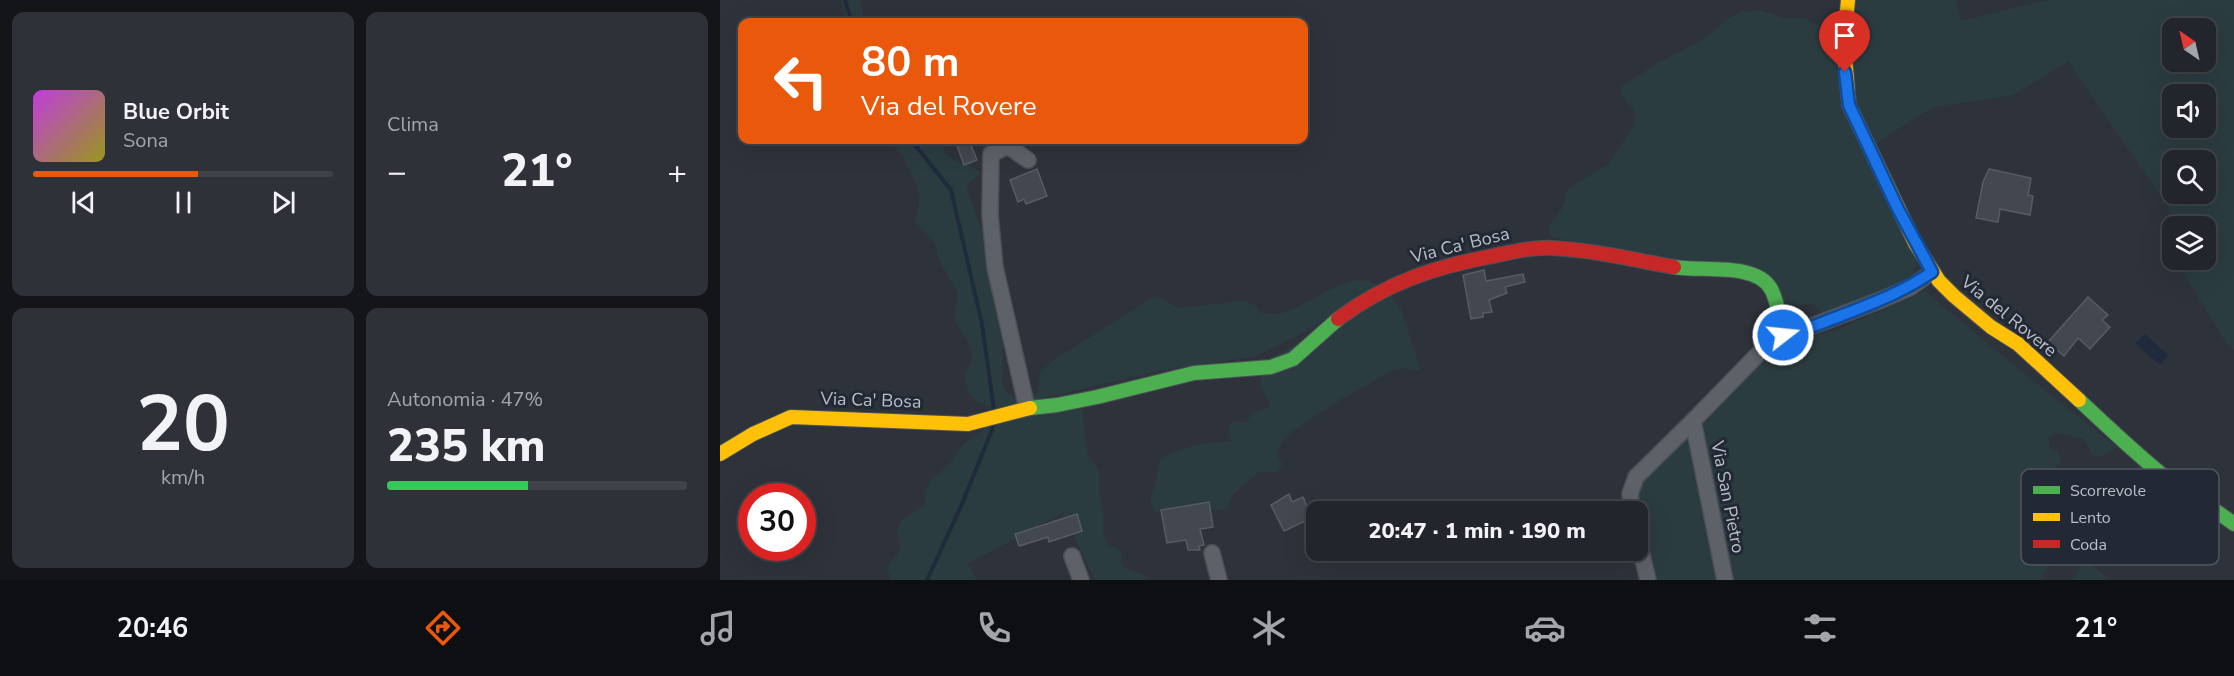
<!DOCTYPE html>
<html lang="it">
<meta charset="utf-8">
<style>
:root{--surface:#22262c;--page:#2e3238;--text:#f1f3f6;--muted:#a2a5a9;--line:#3f4348;--accent:#ea580c}
body{margin:0;font-family:"Nunito Sans",sans-serif;background:var(--page);color:var(--text);height:100vh;display:flex;flex-direction:column;font-size:22px;white-space:nowrap}
*{box-sizing:border-box;margin:0}
p{font-size:20px;color:var(--muted)}
.icon{flex:none;width:33px;height:33px;fill:none;stroke:currentColor;stroke-width:2;stroke-linecap:round;stroke-linejoin:round}
.map{position:relative;flex:1;overflow:hidden}
.side{display:flex;flex-direction:column;gap:12px;padding:12px;background:#131518;width:720px}
.side>*{flex:none}
.banner{position:absolute;left:18px;top:18px;width:570px;height:126px;border-radius:12px;box-shadow:0 6px 24px #0002,0 0 0 2px var(--line);background:#ea580c;color:#fff;overflow:hidden}
.needle{width:39px;rotate:326deg}
.tools{position:absolute;left:1442px;top:18px;display:grid;gap:12px}
.tools a{display:grid;place-items:center;width:54px;height:54px;border-radius:12px;background:var(--surface);box-shadow:0 6px 24px #0002,0 0 0 2px var(--line);font-size:30px}
.speed{position:absolute;left:18px;top:483px;display:flex;gap:12px;font-size:30px;font-weight:700;text-align:center}
.speed>*{display:grid;place-content:center;width:78px;height:78px;border-radius:50%;background:var(--surface);box-shadow:0 6px 24px #0002,0 0 0 2px var(--line);line-height:1}
.speed .limit{border:9px solid #d22;background:#fff;color:#111}
.pin{position:absolute;display:grid;place-items:center;width:51px;height:51px;color:#fff;margin:-62px -26px;border-radius:50% 50% 50% 0;rotate:-45deg;box-shadow:0 0 6px #0007}
.pin .icon{rotate:45deg}
.me{position:absolute;width:66px;margin:-33px;rotate:74deg;stroke-linejoin:round;filter:drop-shadow(0 0 4px #0008)}
.turn{display:flex;align-items:center;gap:21px;height:126px;padding:0 24px;font-size:27px}
.turn .icon{width:78px;height:78px;stroke-width:2.5}
.turn b{display:block;font-size:42px;line-height:51px}
.big{font-size:45px;font-weight:800;line-height:1.1}
.side .tile{flex:1;display:flex;flex-direction:column;justify-content:center;gap:9px;min-width:0;padding:0 21px;border-radius:12px;background:var(--page)}
.side .dial{align-items:center;gap:0}
.dial b{font-size:78px;line-height:1}
.song{display:flex;align-items:center;gap:18px}
.cover{width:72px;height:72px;border-radius:9px;background:linear-gradient(135deg,hsl(290 70% 55%),hsl(60 70% 35%))}
.played{height:6px;border-radius:3px;background:linear-gradient(90deg,var(--accent) 55%,var(--line) 55%)}
.keys{display:flex;justify-content:space-around;direction:ltr}
.heat{display:flex;justify-content:space-between;align-items:center;font-size:33px;direction:ltr}
.charge{height:9px;border-radius:4px;background:linear-gradient(90deg,#34c759 47%,var(--line) 0)}
.side .tiles{flex:1;display:grid;gap:12px;grid-template-columns:repeat(2,1fr)}
.trip{position:absolute;left:586px;top:501px;width:342px;height:60px;border-radius:12px;background:var(--surface);box-shadow:0 6px 24px #0002,0 0 0 2px var(--line);font-weight:800;line-height:60px;text-align:center}
.dock{display:flex;height:96px;justify-content:space-around;align-items:center;background:#0e0f12;color:var(--muted)}
.dock .icon{width:42px;height:42px}
.dock .selected{color:var(--accent)}
.dock b{font-size:27px;color:var(--text)}
main{display:flex;flex:1;min-height:0}
.map>svg:first-child{display:block}
.green{fill:#2b3c40;fill-rule:evenodd}
.water{fill:#1f2a3d}
.lines{fill:none;stroke-linecap:round;stroke-linejoin:round}
.stream{stroke:#1f2a3d;stroke-width:4}
.building{fill:#43474f;stroke:#575b62;stroke-width:1.5}
.street-casing{stroke:#4c5057;stroke-width:18}
.fast-casing{stroke:#4c5057;stroke-width:16}
.slow-casing{stroke:#4c5057;stroke-width:16}
.jam-casing{stroke:#4c5057;stroke-width:16}
.street{stroke:#5e6268;stroke-width:15}
.fast{stroke:#4caf50;stroke-width:14}
.slow{stroke:#ffc107;stroke-width:14}
.jam{stroke:#c62828;stroke-width:14}
.route-casing{stroke:#114b97;stroke-width:15}
.route{stroke:#1a73e8;stroke-width:10}
.labels{text-anchor:middle;dominant-baseline:central;stroke-width:6;stroke-linejoin:round;paint-order:stroke}
.street-label{font-size:18px;fill:#babfca;stroke:#222935}
.key{fill:#222935;stroke:#505662;stroke-width:1.5}
.key-label{font-size:16px;fill:#babfca}
</style>
<main>
<section class="side">
<div class="tiles">
<div class="tile">
<div class="song"><i class="cover"></i><div><b>Blue Orbit</b><p>Sona</p></div></div>
<div class="played"></div>
<div class="keys"><svg class="icon" aria-label="previous" viewBox="0 0 24 24"><path d="M18 5L8 12l10 7zM5 5v14"/></svg><svg class="icon" aria-label="pause" viewBox="0 0 24 24"><path d="M8 5v14M16 5v14"/></svg><svg class="icon" aria-label="next" viewBox="0 0 24 24"><path d="M6 5l10 7-10 7zM19 5v14"/></svg></div>
</div>
<div class="tile"><p>Clima</p>
<div class="heat"><a>−</a><b class="big">21°</b><a>+</a></div>
</div>
<div class="tile dial"><b>20</b><p>km/h</p></div>
<div class="tile"><p>Autonomia · 47%</p><b class="big">235 km</b><div class="charge"></div></div>
</div>
</section>
<div class="map">
<svg width="1514" height="580" viewBox="0 0 1514 580">
<rect width="100%" height="100%" fill="#2e333b"/>
<!-- green -->
<g class="green">
<path d="M121 0H140L144 18 149 22H128Z"/>
<path d="M1130 0H1236L1241 21 1329 0H1514V350L1506 343 1463 272 1477 260H1485V226H1461L1348 61 1293 95 1213 107 1151 146 1131 90ZM1452 28H1485V62H1452ZM1452 94H1485V128H1452ZM1452 160H1485V194H1452Z"/>
<path d="M1042 11 1064 18 1085 19 1098 25 1104 34 1116 41 1198 257 1192 274 1177 288 1109 320 1094 304 1069 306 1060 299 1053 286 977 266 831 237C826 219 837 221 842 208 845 202 845 195 848 189L888 164 915 124 914 111 902 94 901 87 936 64 985 39 1009 18 1021 12Z"/>
<path d="M168 140H226L223 147C230 164 248 163 261 173L246 186 262 230 283 333 282 383 286 392 297 398 318 393 320 372 334 360 435 296 459 308 522 301 535 305 540 313C548 313 556 315 564 313 594 305 628 266 661 287L576 336 533 357 437 371 277 409 278 407C255 405 248 396 244 374L252 361V352L249 343 236 323 234 315 238 293 219 260 215 243 195 222C195 213 201 204 199 194 195 175 181 153 168 140Z"/>
<path d="M1205 291 1291 363 1397 447 1383 456H1373L1364 439 1335 432 1328 438 1330 448 1339 453 1341 463 1333 468 1331 478 1335 486 1345 490C1348 504 1351 518 1364 525 1372 528 1375 529 1381 535L1379 544C1369 550 1361 550 1351 553 1340 557 1327 566 1321 576L1325 580H930L918 527 916 490 927 471 967 435 985 423 1019 382 1059 345 1117 330Z"/>
<path d="M668 292 681 309 701 371 686 368 674 369C652 382 568 427 559 447 556 454 559 458 562 464L558 472H539L514 493 506 509 435 512 430 503 441 457 475 445 511 441 509 425 516 421 527 423C530 411 539 411 550 407L549 401 541 388 540 380 551 358Z"/>
<path d="M362 403 366 446 369 457 378 469 380 478 379 488 384 518 383 531 387 543 402 553 401 561 404 567 428 577 427 580H375L343 513 247 564 257 580H171L167 568 180 550 177 532 181 522 204 504 207 488 212 478 228 466 243 445 261 432 268 424Z"/>
<path d="M1369 563 1389 580H1351L1356 576 1360 567Z"/>
</g>
<!-- water -->
<path class="water" d="M1425 334 1448 355 1440 365 1415 343Z"/>
<g class="lines">
<!-- stream -->
<g class="stream">
<path d="M125 0 132 22"/>
<path d="M191 140 231 190 262 324 274 410"/>
<path d="M207 580 242 504 272 430 273 423"/>
</g>
</g>
<!-- building -->
<g class="building">
<path d="M235 140H249L257 160 244 165Z"/>
<path d="M317 169 327 196 306 204 304 199 298 202 290 180Z"/>
<path d="M1269 169 1311 178 1308 195 1313 196 1310 215 1280 209 1278 222 1256 218 1263 182Z"/>
<path d="M764 270 766 281 803 274 805 282 785 287 787 293 769 300 772 312 763 313V317L751 319 743 275Z"/>
<path d="M1368 297 1388 315 1382 320 1390 327 1370 349 1358 338 1344 356 1328 342Z"/>
<path d="M569 494 572 502 583 497 592 518 564 531 551 505Z"/>
<path d="M489 502 493 527 480 529 484 545 479 546 480 550H468L466 540 447 543 441 510Z"/>
<path d="M357 514 362 531 329 542 328 537 299 546 295 534Z"/>
</g>
<g class="lines">
<!-- street casing -->
<g class="street-casing">
<g id="street">
<path d="M307 408 275 267 270 215 271 154 288 146 308 160"/>
<path d="M973 421 1005 580"/>
<path d="M912 512 910 494 916 477 973 421 1046 346 1063 335 1079 331 1161 300 1191 287 1212 272"/>
<path d="M918 539 928 580"/>
<path d="M492 553 499 580"/>
<path d="M352 556 361 580"/>
</g>
</g>
<!-- fast casing -->
<g class="fast-casing">
<g id="fast">
<path d="M954 267C981 272 1036 262 1051 289 1058 301 1060 321 1063 335"/>
<path d="M1359 400C1387 426 1415 453 1445 477 1467 494 1492 507 1514 524"/>
<path d="M310 408 337 405 377 397 474 373 551 367 573 359 618 319"/>
</g>
</g>
<!-- slow casing -->
<g class="slow-casing">
<g id="slow">
<path d="M1128 0 1124 44 1129 105 1195 243 1219 281 1234 296 1271 327 1298 344 1359 400"/>
<path d="M0 454 33 434 71 417 248 424 310 408"/>
</g>
</g>
<!-- jam casing -->
<g class="jam-casing">
<path id="jam" d="M618 319C666 283 714 267 773 256 792 252 812 247 832 248 873 250 914 260 954 267"/>
</g>
<!-- street -->
<use href="#street" class="street"/>
<!-- fast -->
<use href="#fast" class="fast"/>
<!-- slow -->
<use href="#slow" class="slow"/>
<!-- jam -->
<use href="#jam" class="jam"/>
</g>
<g class="lines">
<!-- route casing -->
<g class="route-casing">
<path id="route" d="M1063 335C1083 331 1101 323 1120 316 1153 303 1183 292 1212 272L1178 209 1129 105 1125 72"/>
</g>
<!-- route -->
<use href="#route" class="route"/>
</g>
<g class="labels">
<!-- street labels -->
<g class="street-label">
<text transform="translate(740 245) rotate(-14)">Via Ca' Bosa</text>
<text transform="translate(1289 316) rotate(39)">Via del Rovere</text>
<text transform="translate(151 400) rotate(2)">Via Ca' Bosa</text>
<text transform="translate(1008 497) rotate(79)">Via San Pietro</text>
</g>
</g>
<!-- legend -->
<rect x="1301" y="469" width="198" height="96" rx="9" class="key"/>
<rect x="1313" y="486" width="27" height="8" fill="#4caf50"/>
<rect x="1313" y="513" width="27" height="8" fill="#ffc107"/>
<rect x="1313" y="540" width="27" height="8" fill="#c62828"/>
<g class="key-label">
<text x="1350" y="496">Scorrevole</text>
<text x="1350" y="523">Lento</text>
<text x="1350" y="550">Coda</text>
</g>
</svg>
<div class="tools">
<a><svg class="needle" viewBox="-14 -14 28 28"><path d="M0-13l5 13h-10z" fill="#e53935"/><path d="M0 13l5-13h-10z" fill="#a2a5a9"/></svg></a>
<a><svg class="icon" aria-label="sound" viewBox="0 0 24 24"><path d="M4 9h4l5-4v14l-5-4H4zM17 9q2 3 0 6"/></svg></a>
<a><svg class="icon" aria-label="search" viewBox="0 0 24 24"><circle cx="10" cy="10" r="6"/><path d="M15 15l6 6"/></svg></a>
<a><svg class="icon" aria-label="layers" viewBox="0 0 24 24"><path d="M12 4l9 5-9 5-9-5zM3 14l9 5 9-5"/></svg></a>
</div>
<div class="speed"><div class="limit">30</div></div>
<div class="pin" style="left:1125px;top:72px;background:#d93025"><svg class="icon" aria-label="arrive" viewBox="0 0 24 24"><path d="M6 21V4h12l-3 4 3 4H6"/></svg></div>
<svg class="me" style="left:1063px;top:335px" viewBox="-20 -20 40 40"><circle r="17" fill="#1a73e8" stroke="#fff" stroke-width="3"/><path d="M0-11L8 9 0 5-8 9z" fill="#fff"/></svg>
<div class="trip">20:47 · 1 min · 190 m</div>
<div class="banner">
<div class="turn"><svg class="icon" aria-label="left" viewBox="0 0 24 24"><path d="M17 20v-9H6M10 6l-5 5 5 5"/></svg><div><b>80 m</b>Via del Rovere</div></div>
</div>
</div>
</main>
<nav class="dock">
<b>20:46</b>
<svg class="icon selected" aria-label="directions" viewBox="0 0 24 24"><path d="M12 3l9 9-9 9-9-9zM9 14v-3h6M13 9l2 2-2 2"/></svg>
<svg class="icon" aria-label="music" viewBox="0 0 24 24"><path d="M9 18V5l10-2v13"/><circle cx="6" cy="18" r="3"/><circle cx="16" cy="16" r="3"/></svg>
<svg class="icon" aria-label="phone" viewBox="0 0 24 24"><path d="M5 4h4l2 5-3 2q2 4 5 5l2-3 5 2v4C11 20 4 13 5 4z"/></svg>
<svg class="icon" aria-label="climate" viewBox="0 0 24 24"><path d="M12 3v18M4 7l16 10M4 17L20 7"/></svg>
<svg class="icon" aria-label="car" viewBox="0 0 24 24"><path d="M5 17H2v-5l4-1 3-4h7l3 4 3 1v5h-3M9 17h6M6 11h13"/><circle cx="7" cy="17" r="2"/><circle cx="17" cy="17" r="2"/></svg>
<svg class="icon" aria-label="filters" viewBox="0 0 24 24"><path d="M4 7h16M4 17h16"/><circle cx="9" cy="7" r="2"/><circle cx="15" cy="17" r="2"/></svg>
<b>21°</b>
</nav>
